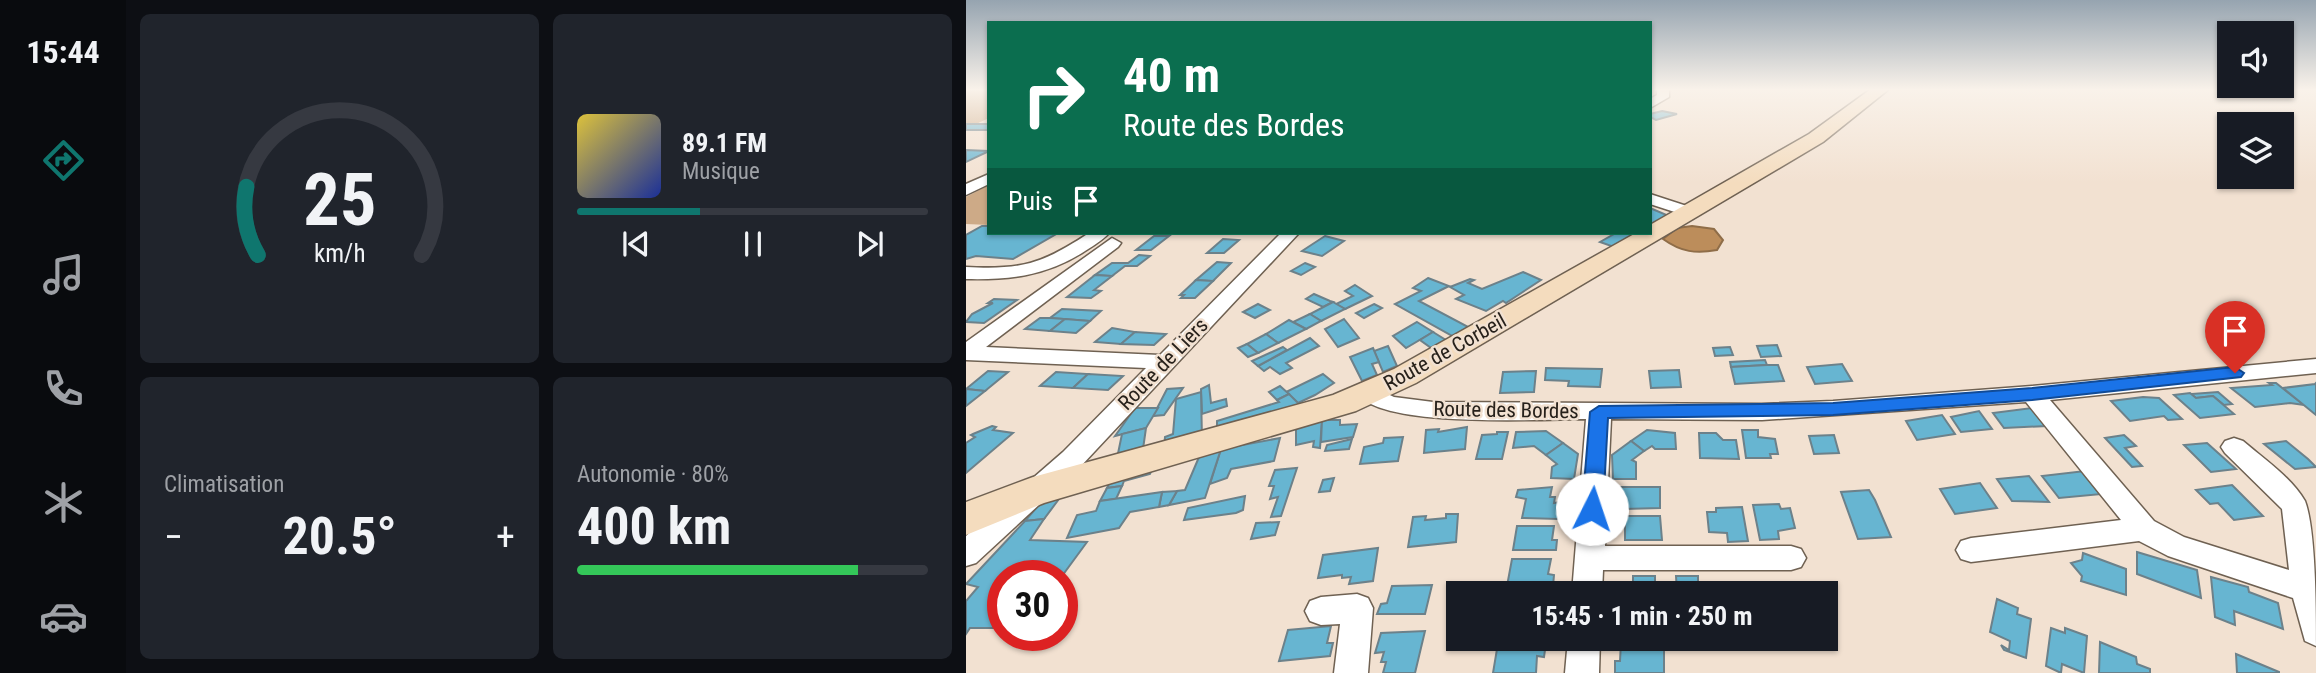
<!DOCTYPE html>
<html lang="fr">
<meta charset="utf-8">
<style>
:root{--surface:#171b24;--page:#20242c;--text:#f1f3f6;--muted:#9ea1a6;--line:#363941;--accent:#0f766e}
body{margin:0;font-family:"Roboto Condensed",sans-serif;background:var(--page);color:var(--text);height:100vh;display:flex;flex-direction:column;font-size:26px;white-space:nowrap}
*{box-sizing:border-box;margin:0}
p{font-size:23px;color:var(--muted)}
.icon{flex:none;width:38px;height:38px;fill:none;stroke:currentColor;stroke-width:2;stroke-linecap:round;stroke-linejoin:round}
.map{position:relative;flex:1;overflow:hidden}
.sheet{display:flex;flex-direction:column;gap:14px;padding:14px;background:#0d0f14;width:840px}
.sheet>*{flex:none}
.guide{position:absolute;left:21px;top:21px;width:665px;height:214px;border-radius:0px;box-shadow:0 2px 5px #0004;background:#0b6e4f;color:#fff;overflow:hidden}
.controls{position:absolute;left:1251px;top:21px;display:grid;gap:14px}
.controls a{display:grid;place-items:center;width:77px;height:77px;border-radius:0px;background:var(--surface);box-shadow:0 2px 5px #0004;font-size:35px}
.speed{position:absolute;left:21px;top:560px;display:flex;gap:14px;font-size:35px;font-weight:700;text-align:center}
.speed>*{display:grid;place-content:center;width:91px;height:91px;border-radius:50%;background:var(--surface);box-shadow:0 2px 5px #0004;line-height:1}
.speed .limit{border:10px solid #d22;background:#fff;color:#111}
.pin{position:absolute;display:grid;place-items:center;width:60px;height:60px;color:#fff;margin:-72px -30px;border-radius:50% 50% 50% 0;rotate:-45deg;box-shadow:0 0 7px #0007}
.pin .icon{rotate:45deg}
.me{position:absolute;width:77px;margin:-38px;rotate:4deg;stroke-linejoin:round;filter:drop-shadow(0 0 5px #0008)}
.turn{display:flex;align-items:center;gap:24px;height:147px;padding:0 21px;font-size:32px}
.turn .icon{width:91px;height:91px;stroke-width:2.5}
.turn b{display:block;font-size:49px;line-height:60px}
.then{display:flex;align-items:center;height:66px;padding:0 21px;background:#0003;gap:14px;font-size:26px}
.big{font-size:52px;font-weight:700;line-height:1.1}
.sheet .widget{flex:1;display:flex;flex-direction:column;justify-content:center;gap:10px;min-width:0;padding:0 24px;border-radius:10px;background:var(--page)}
.sheet .dial{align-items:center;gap:0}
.dial svg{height:182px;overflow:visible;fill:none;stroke:var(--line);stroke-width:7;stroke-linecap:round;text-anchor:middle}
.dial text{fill:var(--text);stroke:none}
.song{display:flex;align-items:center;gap:21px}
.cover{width:84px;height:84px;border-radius:10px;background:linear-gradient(135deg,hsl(50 70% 55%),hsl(230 70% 35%))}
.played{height:7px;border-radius:4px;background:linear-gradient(90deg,var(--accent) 35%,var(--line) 35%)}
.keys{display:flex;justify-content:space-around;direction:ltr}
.heat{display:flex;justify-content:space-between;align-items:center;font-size:38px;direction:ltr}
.charge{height:10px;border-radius:5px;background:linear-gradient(90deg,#34c759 80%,var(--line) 0)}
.sheet .tiles{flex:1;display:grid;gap:14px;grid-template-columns:repeat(2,1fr)}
.trip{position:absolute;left:480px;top:581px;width:392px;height:70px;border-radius:0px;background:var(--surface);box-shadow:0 2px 5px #0004;font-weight:700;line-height:70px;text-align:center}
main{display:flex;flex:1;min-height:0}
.dock{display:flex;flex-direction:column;width:126px;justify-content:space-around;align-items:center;background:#090b0e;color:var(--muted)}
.dock .icon{width:49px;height:49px}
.dock .on{color:var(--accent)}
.dock b{font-size:32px;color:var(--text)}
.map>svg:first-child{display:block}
.green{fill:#cdaa87}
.water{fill:#bc8d5b;stroke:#8f6d48;stroke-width:2}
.building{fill:#67b5d1;stroke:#6c818a;stroke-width:2}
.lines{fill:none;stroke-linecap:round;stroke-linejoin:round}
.street-casing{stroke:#6f6152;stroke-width:3}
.secondary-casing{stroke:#6f6152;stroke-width:3}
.street{fill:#fff;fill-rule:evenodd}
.secondary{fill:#f4dcbe;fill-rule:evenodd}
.route{fill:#1a73e8;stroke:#114b97;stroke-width:2}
.labels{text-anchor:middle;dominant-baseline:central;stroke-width:5;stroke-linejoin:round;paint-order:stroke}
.street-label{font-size:21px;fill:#27211b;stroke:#f2e1d1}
</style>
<main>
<nav class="dock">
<b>15:44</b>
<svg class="icon on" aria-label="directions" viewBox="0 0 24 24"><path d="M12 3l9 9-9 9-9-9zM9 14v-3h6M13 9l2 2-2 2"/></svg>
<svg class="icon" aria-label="music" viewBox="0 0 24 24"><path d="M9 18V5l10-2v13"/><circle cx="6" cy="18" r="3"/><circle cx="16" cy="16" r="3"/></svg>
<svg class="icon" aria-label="phone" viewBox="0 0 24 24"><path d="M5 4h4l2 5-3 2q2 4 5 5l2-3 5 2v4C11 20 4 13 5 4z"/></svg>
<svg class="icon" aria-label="climate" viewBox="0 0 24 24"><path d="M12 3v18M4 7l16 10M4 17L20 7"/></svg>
<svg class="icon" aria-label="car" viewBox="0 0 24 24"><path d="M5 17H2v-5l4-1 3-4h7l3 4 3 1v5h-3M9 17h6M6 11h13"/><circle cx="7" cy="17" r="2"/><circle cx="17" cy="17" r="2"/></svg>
</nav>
<section class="sheet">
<div class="tiles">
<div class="widget dial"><svg viewBox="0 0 100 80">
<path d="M14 69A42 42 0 1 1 86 69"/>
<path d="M14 69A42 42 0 0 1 9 39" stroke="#0f766e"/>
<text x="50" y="56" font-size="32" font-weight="700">25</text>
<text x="50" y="72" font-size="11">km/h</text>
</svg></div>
<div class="widget">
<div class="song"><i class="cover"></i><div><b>89.1 FM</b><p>Musique</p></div></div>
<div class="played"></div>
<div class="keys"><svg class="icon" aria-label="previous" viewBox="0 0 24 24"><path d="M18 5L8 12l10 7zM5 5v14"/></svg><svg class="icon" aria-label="pause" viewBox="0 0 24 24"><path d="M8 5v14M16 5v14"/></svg><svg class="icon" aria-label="next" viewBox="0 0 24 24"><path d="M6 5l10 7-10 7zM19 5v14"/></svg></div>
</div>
<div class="widget"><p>Climatisation</p>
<div class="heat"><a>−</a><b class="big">20.5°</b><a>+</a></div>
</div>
<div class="widget"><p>Autonomie · 80%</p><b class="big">400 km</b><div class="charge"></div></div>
</div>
</section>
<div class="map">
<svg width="1350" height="673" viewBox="0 0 1350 673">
<rect width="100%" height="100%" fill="#f2e1d1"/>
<!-- green -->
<g class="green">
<path d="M0 89H23V118L10 124H0Z"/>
<path d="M23 185V225L0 224V197Z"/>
</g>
<!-- water -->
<path class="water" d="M726 226 748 229 757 240 751 250C730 254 715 252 697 239L711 228Z"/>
<!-- building -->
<g class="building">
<path d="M696 111 711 114 690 120 684 117V114Z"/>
<rect x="0" y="124" width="23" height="6"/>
<path d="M0 150 23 151 0 162Z"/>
<path d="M684 208 703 216 684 226Z"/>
<path d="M16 226H23V233H92L47 259 10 256 0 259V235Z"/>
<path d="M650 233H673L648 247 634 242Z"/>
<path d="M188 236H203L185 250H170Z"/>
<path d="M359 236 378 241 356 256 336 251Z"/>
<path d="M257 239 273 240 258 253H241Z"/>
<path d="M173 255 184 256 171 266H159L146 276 129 275 146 263H162Z"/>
<path d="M251 262 265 263 247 281 230 280Z"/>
<path d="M339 263 349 267 335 275 325 271Z"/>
<path d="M557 272 575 280 540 303 537 301 520 311 490 299 498 295 484 287 504 279 508 280 502 283 516 289Z"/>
<path d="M129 275 146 276 128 290 135 291 125 298 101 297Z"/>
<path d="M462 278 483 286 453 301 506 329 490 338 429 304 455 291 447 288Z"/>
<path d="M230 280 247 281 229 298H215L218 295H214Z"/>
<path d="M389 285 406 296 379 309 370 304 387 296 379 291Z"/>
<path d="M348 294 364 301 367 302 357 307 340 299Z"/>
<path d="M28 299 51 300 18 323 0 322 6 314 27 303H22Z"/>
<path d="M367 302 379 309 355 321 344 314Z"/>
<path d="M292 304 304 310 289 318 277 312Z"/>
<path d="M408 304 416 308 398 318 390 313Z"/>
<path d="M96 309 135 311 124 321 84 318Z"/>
<path d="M344 314 355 321 340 329 327 322Z"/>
<path d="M74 318H84L99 319 84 331 59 329Z"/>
<path d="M99 319 124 321 110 333 84 331Z"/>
<path d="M378 319 393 338 372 347 359 329Z"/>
<path d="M323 320 340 329 312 343 300 334Z"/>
<path d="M451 322 467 332 440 348 427 336Z"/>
<path d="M146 328 169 332 155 344 129 342Z"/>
<path d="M169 332 200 334 188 345 155 344Z"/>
<path d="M467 332 483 342 468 350 454 340Z"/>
<path d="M300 334 312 343 292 353 281 344Z"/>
<path d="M344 338 353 346 320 363 326 368 314 374 304 367 298 371 292 366Z"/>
<path d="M281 344 292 353 282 357 272 348Z"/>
<path d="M811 345 815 356 795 357 791 346Z"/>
<path d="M422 346 431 366 417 372 408 351Z"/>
<path d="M317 347 321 350 292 366 286 361Z"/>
<path d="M764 347 767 355 749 356 747 348Z"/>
<path d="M407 348 413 362 406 364 411 375 396 381 384 357Z"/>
<path d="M799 360 801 365 765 367 764 362Z"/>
<path d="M876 364 886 381 849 384 841 367Z"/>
<path d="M801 365H812L818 381 769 384 765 367Z"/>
<path d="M580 368 636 369 634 387 602 386 603 381 579 380Z"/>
<path d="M713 370 715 387 685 388 683 371Z"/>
<path d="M22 371 42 372 19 391 0 389Z"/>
<path d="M570 371 568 392 534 393 537 372Z"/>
<path d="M90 372 122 374 107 388 74 386Z"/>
<path d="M122 374 157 376 142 390 107 388Z"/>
<path d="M357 374 368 383 349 395 332 403 320 392Z"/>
<path d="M1303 383H1310L1338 405 1324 403 1289 407 1265 388 1306 385Z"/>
<path d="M1350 383V415L1317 388 1349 384Z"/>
<path d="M243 385 245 403 260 399 261 406 236 414 235 389Z"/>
<path d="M314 386 323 394 311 400 303 392Z"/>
<path d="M217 388 198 415 187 416 201 389Z"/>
<path d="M0 389 19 391 0 406Z"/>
<path d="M235 392 236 439 198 450 199 437 207 434 210 399Z"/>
<path d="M1252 392 1266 404 1258 405 1247 396 1230 398 1225 394Z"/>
<path d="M1224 393 1230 398 1247 396 1268 414 1234 418 1208 395Z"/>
<path d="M323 394 336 407 251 435V421L313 402 311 400Z"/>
<path d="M1177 397 1193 398 1216 419 1202 420 1198 416 1164 421 1145 401Z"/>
<path d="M169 408H192L180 428 149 436Z"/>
<path d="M1066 408 1080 426 1038 428 1027 413Z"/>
<path d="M1013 411 1026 429 995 432 985 417Z"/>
<path d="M976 415 989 434 951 440 940 421Z"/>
<path d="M356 420 354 448 347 447 348 441 330 445V427Z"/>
<path d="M356 420H374V425L391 424 387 437 355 442Z"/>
<path d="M26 426 30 427 27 430 47 433 0 473V443L9 437 5 435 7 434Z"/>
<path d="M501 427 499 449 458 453 460 430 473 429 472 432Z"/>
<path d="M180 428 176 456 150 463 156 434Z"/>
<path d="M681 430 709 433 710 449H689L686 446 678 451 665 441Z"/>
<path d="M776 430H792V437L809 439 812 454H804L805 458H780Z"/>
<path d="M580 431 597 443 580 455 568 446 547 448 550 432Z"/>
<path d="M531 432H542L536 459H510L516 435 531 434Z"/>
<path d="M733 433H750L757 440H770L773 459 734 458Z"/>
<path d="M868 435 873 453 848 454 843 436Z"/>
<path d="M1158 435 1170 446 1159 448 1176 466 1166 467 1139 438Z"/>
<path d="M437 437 432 461 394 464 398 447 417 443 418 438Z"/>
<path d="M314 438 308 461 265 469 261 478 244 484 255 449Z"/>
<path d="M386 439 383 449 359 451 361 445Z"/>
<path d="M665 441 678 451 666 460 670 462V479H647L646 455Z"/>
<path d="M1320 441 1342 459 1350 467 1329 469 1298 444Z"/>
<path d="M597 443 612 454 608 479 585 478 586 467 591 464 580 455Z"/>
<path d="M1241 443 1270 469 1245 472 1218 445Z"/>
<path d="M255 449 239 498 203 505 211 491 219 490 236 450Z"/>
<path d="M187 467 184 474 158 481 156 486 141 488 147 475Z"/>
<path d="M331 468 315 516 305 517 312 497 304 499 308 486H303L309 470Z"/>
<path d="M1119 471 1136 494 1093 498 1076 476Z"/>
<path d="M1063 476 1083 502 1046 501 1031 479Z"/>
<path d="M368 478 364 491 353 492 357 480Z"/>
<path d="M1014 483 1031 508 989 514 974 489Z"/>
<path d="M1266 485 1297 516 1268 520 1252 503 1244 504 1230 490Z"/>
<path d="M156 486 150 499 134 501 141 488Z"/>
<path d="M586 487 584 497H589L588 503 595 502 593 519 556 518 560 499 550 497 552 490Z"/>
<path d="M654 487H694V508L658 509V496H654Z"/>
<path d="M903 490 909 500 925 537 892 539 875 492Z"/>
<path d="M211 491 203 505 193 507 196 492Z"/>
<path d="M196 492 193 507 164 512 153 528 101 538 111 515 130 511 134 501Z"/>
<path d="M279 496 277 510 270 513 218 520 222 508Z"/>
<path d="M93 499 78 519 59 521 77 500Z"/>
<path d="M813 504 815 509 824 508 829 528 812 531 813 539 794 540 787 505Z"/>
<path d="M776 507 782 541 762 542 761 533 743 532 741 512H750V508Z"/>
<path d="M480 514H492L490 542 442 547 447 517 460 516 459 520 480 518Z"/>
<path d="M654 516H694L696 540H659V526H653Z"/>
<path d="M78 519 64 540 121 542 96 576H37V628H4L0 634V601L12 587 0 584 59 521Z"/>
<path d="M313 522 309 535 285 539 290 523Z"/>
<path d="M551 526H588L586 540H591L590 550H547Z"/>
<path d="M412 548 407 581 383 584 385 577 376 578V575L352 578 357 555Z"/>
<path d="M1171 552 1231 570 1235 598 1171 574Z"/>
<path d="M1117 553 1160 569V595L1115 581 1116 576 1105 563 1116 560Z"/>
<path d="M546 559H585L582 574 588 575 587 586H541Z"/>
<path d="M667 576H689V593H643V587L667 583Z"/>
<path d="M710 576H732V584L755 587 756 593H711Z"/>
<path d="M1245 577 1282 587 1283 592 1312 603 1317 629 1268 611 1269 625 1249 617Z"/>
<path d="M466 585 459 614H411L415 604 421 603 426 586Z"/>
<path d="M1031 599 1052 608 1051 614 1065 619 1060 658 1038 650 1035 645 1043 650 1044 641 1024 632Z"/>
<path d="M365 626 361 643H367L364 656 313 661 322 630Z"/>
<path d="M1085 628 1099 633V628L1121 636 1118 673 1096 664 1095 673 1080 666Z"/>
<path d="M459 631 449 673H417L420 662H415L418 652 409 653 415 633Z"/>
<path d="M655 642H698V673H649V661H654Z"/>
<path d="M1134 642 1170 657 1171 664 1184 669V673H1133Z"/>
<path d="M532 643H580L578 657 571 656 570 673H527Z"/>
<path d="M1270 654 1313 672V673H1271Z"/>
</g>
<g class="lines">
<!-- street casing -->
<g class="street-casing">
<g id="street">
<path d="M691 89H703V97L684 108V99L691 95Z"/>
<path d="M23 174V184L0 195V184Z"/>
<path d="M684 194 730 209 732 212 724 217 684 204Z"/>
<path d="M123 233H143C136 241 125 247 116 253 79 276 43 280 0 279V267C56 270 76 264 123 233Z"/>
<path d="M315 233H333L115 466 10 563 0 566V536L97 452 180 368 0 360V342L146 238 155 243 152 247 20 347 194 355Z"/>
<path d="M1350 359V373L1084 400 1188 521 1218 537 1323 570 1316 509 1259 453 1255 447 1259 441 1268 438 1277 441C1298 459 1325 477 1339 501 1350 530 1350 611 1350 646L1339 641 1327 598 1202 556 1173 541 1005 562 995 559 990 550 995 541 1005 538 1155 520 1060 402 796 420 645 419 639 546H825L835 549 840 558 835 567 825 570H637L636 593H606L620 419C577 419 414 429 391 393L395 388 403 385 428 397 467 402 796 404 867 401 1066 386Z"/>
<path d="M391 594 402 598 407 608 402 673H368L374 624 355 625 344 621 339 611 344 601 355 597Z"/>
<path d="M602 639H634L633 673H599Z"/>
</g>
</g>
<!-- secondary casing -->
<g class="secondary-casing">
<path id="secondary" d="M905 89H923L857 142 450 383 390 411 78 503 0 535V502L67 477 367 395 428 369 670 233H684V225L843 134Z"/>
</g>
<!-- street -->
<use href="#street" class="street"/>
<!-- secondary -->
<use href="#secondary" class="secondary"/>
</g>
<!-- sky -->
<linearGradient id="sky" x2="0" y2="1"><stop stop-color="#96a4b0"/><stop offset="0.49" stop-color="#f9f2ea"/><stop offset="1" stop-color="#f9f2ea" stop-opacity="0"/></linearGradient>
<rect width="1350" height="183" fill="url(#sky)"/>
<!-- route -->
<path class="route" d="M1269 367 1278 373 1275 377 1066 400 867 415 642 418 637 509 634 515H619L616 509 624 412 633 406 867 403 1066 388Z"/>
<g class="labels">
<!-- street labels -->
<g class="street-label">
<text transform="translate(479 352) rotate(-29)">Route de Corbeil</text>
<text transform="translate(197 364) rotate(-46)">Route de Liers</text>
<text transform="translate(540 410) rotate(1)">Route des Bordes</text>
</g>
</g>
</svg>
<div class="controls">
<a><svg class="icon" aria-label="sound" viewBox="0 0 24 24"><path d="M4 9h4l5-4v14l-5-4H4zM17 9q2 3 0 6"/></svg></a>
<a><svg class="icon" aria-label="layers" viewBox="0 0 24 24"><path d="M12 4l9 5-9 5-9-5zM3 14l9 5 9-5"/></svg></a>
</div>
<div class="speed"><div class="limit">30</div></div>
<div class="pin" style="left:1269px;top:373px;background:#d93025"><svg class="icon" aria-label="arrive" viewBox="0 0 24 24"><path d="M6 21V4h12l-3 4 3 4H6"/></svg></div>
<svg class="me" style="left:626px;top:509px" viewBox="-20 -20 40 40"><circle r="19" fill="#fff"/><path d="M0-13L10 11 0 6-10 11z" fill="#1a73e8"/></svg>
<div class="trip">15:45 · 1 min · 250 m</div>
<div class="guide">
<div class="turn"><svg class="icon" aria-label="right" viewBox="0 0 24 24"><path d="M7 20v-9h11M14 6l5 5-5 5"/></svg><div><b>40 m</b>Route des Bordes</div></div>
<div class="then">Puis<svg class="icon" aria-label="arrive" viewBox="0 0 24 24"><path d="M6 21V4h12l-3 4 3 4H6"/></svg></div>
</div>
</div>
</main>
